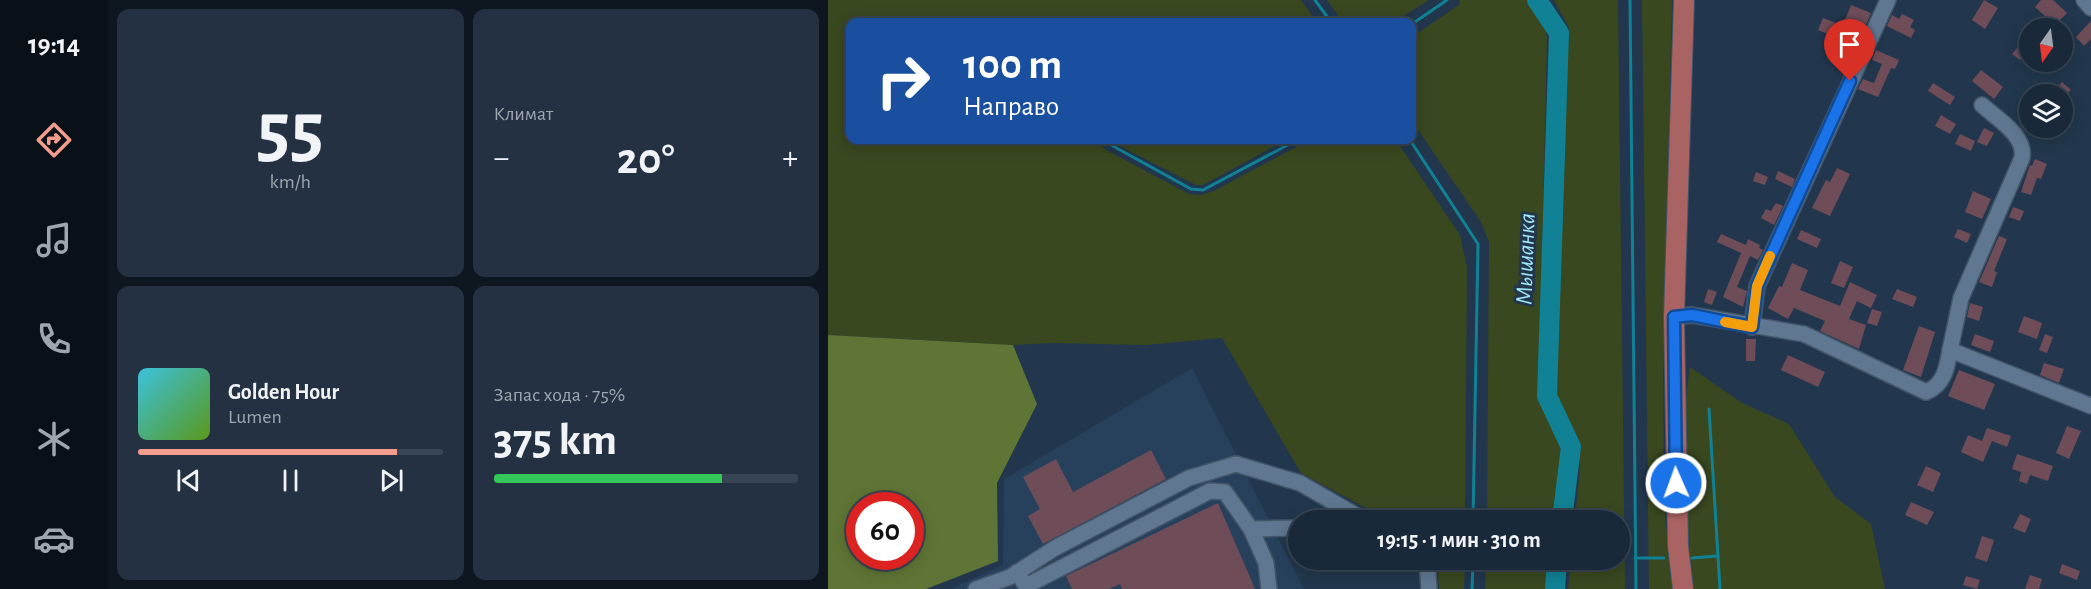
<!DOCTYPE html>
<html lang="ru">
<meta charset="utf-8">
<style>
:root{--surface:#1a293a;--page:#233142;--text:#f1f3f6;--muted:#9fa6af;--line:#384554;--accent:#f49d8c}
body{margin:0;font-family:"Alegreya Sans",sans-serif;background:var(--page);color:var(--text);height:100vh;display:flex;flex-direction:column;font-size:22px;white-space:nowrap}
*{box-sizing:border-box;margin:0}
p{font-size:20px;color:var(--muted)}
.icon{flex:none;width:33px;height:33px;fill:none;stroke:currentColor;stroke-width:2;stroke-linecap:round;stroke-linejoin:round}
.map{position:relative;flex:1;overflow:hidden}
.panel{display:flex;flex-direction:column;gap:9px;padding:9px;background:#0e1720;width:720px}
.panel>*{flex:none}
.hud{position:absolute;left:18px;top:18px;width:570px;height:126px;border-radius:12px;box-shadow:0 3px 15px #0003,0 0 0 2px var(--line);background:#1a4fa0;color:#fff;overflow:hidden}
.needle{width:39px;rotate:194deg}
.buttons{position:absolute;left:1191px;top:18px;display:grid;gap:12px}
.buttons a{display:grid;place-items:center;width:54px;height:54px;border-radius:50%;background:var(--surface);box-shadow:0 3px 15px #0003,0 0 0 2px var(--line);font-size:30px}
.speed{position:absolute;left:18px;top:492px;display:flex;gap:12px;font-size:30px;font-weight:700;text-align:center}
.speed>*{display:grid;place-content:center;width:78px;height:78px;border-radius:50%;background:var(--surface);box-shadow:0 3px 15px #0003,0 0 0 2px var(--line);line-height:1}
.speed .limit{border:9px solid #d22;background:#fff;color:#111}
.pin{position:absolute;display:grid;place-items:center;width:51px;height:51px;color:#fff;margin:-62px -26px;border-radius:50% 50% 50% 0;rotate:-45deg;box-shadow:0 0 6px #0007}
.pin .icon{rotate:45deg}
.me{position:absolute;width:66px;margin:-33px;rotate:358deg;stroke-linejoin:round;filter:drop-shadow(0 0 4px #0008)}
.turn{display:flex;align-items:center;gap:21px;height:126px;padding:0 18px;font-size:27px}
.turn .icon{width:78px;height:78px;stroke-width:2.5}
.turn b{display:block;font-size:42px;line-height:51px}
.big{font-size:45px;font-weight:700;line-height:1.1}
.panel .widget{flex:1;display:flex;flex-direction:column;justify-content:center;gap:9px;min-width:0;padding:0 21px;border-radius:12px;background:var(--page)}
.panel .dial{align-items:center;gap:0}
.dial b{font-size:78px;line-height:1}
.song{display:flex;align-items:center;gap:18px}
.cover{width:72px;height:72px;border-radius:9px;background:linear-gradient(135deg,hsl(190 70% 55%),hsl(90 70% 35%))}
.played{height:6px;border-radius:3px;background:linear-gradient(90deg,var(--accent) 85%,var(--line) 85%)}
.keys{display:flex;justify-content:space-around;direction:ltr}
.heat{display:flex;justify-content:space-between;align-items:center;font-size:33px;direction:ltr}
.charge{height:9px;border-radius:4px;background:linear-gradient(90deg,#34c759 75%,var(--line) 0)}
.panel .tiles{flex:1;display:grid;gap:9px;grid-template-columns:repeat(2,1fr)}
.trip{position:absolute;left:460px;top:510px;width:342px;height:60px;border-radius:30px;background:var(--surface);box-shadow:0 3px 15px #0003,0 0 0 2px var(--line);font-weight:700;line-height:60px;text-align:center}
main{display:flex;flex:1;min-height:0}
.dock{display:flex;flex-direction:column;width:108px;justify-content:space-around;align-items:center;background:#0a1017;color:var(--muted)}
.dock .icon{width:42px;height:42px}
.dock .active{color:var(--accent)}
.dock b{font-size:27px;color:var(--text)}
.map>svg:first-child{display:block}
.built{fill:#27405c}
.green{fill:#39481f}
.forest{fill:#5f7535;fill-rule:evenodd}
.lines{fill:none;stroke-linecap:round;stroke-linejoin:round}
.stream{stroke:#118295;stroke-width:3}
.river{stroke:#118295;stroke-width:20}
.building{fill:#6e4d59}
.minor-casing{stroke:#425568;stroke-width:18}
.major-casing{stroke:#425568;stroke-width:22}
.minor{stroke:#607791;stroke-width:15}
.major{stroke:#a96362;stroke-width:20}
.route-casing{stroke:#114b97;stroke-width:15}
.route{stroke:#1a73e8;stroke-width:10}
.slow{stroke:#f59e0b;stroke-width:10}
.labels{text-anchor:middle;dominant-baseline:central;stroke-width:6;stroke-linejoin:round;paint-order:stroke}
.water-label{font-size:24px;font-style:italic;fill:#a2e9f9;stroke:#22374d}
</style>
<main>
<nav class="dock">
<b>19:14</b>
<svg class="icon active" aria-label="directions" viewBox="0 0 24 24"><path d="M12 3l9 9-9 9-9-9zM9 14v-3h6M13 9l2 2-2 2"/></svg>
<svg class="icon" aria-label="music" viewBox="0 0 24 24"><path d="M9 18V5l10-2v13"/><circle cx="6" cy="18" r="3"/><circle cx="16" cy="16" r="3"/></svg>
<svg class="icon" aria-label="phone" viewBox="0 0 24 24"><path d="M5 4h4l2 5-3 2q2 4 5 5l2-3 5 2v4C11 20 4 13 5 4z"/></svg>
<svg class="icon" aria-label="climate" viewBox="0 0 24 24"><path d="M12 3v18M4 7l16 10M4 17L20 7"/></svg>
<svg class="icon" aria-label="car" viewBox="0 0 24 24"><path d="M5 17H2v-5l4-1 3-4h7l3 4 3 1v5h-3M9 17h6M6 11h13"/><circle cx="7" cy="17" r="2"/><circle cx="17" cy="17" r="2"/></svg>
</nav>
<section class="panel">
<div class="tiles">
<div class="widget dial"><b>55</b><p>km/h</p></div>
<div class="widget"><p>Климат</p>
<div class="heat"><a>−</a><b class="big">20°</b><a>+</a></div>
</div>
<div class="widget">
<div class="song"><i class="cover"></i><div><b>Golden Hour</b><p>Lumen</p></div></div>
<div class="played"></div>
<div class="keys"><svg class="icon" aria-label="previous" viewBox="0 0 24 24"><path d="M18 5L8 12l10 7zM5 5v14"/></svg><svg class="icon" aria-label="pause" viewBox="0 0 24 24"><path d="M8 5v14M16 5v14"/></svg><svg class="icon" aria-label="next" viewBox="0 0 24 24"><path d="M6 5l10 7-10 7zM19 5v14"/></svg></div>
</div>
<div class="widget"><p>Запас хода · 75%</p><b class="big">375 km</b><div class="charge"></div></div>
</div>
</section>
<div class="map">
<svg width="1263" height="589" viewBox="0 0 1263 589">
<rect width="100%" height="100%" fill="#22374d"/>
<!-- built -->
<path class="built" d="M364 368 476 589H122L175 565 176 479Z"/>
<!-- green -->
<g class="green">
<path d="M0 0H473L489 22H22V140H268L278 150 361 194 372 195 386 191 481 140H568L632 235 639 267 637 520H560L473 473 394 338 317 345 227 343 185 345 0 335Z"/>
<path d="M499 0H601L566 22H515Z"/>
<path d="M632 0H701L716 22 719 38 711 395 732 439 733 454 726 520H659L661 242 653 222 584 121V37L631 5Z"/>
<path d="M726 0H790L797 589H740L743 560H792V520H747L752 467 750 442 727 389 741 28Z"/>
<path d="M814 0H844L835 365 836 503 844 589H821Z"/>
<path d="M280 140H458L375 185H368Z"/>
<path d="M862 367 914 403 961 424 1007 497 1043 524 1057 589H864C859 515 850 440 862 367Z"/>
<path d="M609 560H637L636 589H611Z"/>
<path d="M658 560H721L718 589H657Z"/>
</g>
<!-- forest -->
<path class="forest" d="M0 335 185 345 209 404 169 483 170 561 98 589H0ZM32 506H82V556H32Z"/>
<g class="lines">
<!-- stream -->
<g class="stream">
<path d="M487 0 503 22"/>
<path d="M802 0 808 589"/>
<path d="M584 24 619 0"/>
<path d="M274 140 363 189 375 190 469 140"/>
<path d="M582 140 650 244 645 520"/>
<path d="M881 409 892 589"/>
<path d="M807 558H836"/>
<path d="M864 558 889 556"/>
<path d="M644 589 645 560"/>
</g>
<!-- river -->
<g class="river">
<path d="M709 0 731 33 719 396 743 447 734 520"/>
<path d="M727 589 729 560"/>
</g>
</g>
<!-- building -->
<g class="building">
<path d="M1156 0 1170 8 1157 29 1144 20Z"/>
<path d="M1213 0H1225L1239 13 1224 28H1208L1219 18 1207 7Z"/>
<path d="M1023 5 1043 13 1036 29 1017 20Z"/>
<path d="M1074 14 1086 20 1082 27 1087 30 1083 38 1059 26 1064 15 1071 19Z"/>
<path d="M995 18 1013 25 1008 37 990 30Z"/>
<path d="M1263 21V39L1256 46 1248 37Z"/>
<path d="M1195 41 1202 49 1192 60 1184 54Z"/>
<path d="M1048 50 1071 60 1067 69 1063 68 1050 97 1030 89 1035 79 1046 83 1054 64 1044 60Z"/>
<path d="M1153 70 1175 87 1166 99 1144 81Z"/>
<path d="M1234 82 1243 90 1239 94H1224Z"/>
<path d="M1105 83 1127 97 1122 105 1100 91Z"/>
<path d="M1113 115 1128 124 1122 134 1107 126Z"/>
<path d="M1156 128 1166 133 1159 146 1149 142Z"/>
<path d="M1132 134 1147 141 1143 151 1127 144Z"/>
<path d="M1207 159 1219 164 1213 179 1209 178 1203 195 1193 192 1202 165 1204 166Z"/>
<path d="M1009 168 1022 174 1002 216 984 208 998 180 1002 182Z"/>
<path d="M950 171 967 179 964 187 947 179Z"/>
<path d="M928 172 940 177 937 185 925 181Z"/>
<path d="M1145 191 1163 199 1154 219 1137 212Z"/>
<path d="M948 203 955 206 946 225 933 218 938 209 943 211Z"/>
<path d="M1185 207 1196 211 1192 221 1181 217Z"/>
<path d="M1130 229 1143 234 1139 243 1126 237Z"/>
<path d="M973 230 993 239 989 248 969 239Z"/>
<path d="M893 234 918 245 920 239 932 245 931 248 935 250 930 260 922 256 909 287 919 291 915 307 895 297 913 253 889 242Z"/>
<path d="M1171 236 1179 239 1166 271 1169 272 1164 287 1151 282Z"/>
<path d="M1012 261 1025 267 1016 288 1003 283Z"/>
<path d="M964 263 980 270 972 290 1012 306 1022 282 1049 295 1043 308 1029 301 1021 319 1038 325 1031 349 992 331 997 321 966 308 960 319 940 308 951 286 954 287Z"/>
<path d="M880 289 889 292 884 305 876 302Z"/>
<path d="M1069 289 1089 297 1085 307 1064 299Z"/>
<path d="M1142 303 1155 307 1151 321 1139 317Z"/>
<path d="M1044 309 1054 312 1049 326 1039 323Z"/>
<path d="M1196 316 1214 323 1209 339 1190 332Z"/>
<path d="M1091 326 1107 332 1093 377 1075 370Z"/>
<path d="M1147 334 1166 341 1162 352 1143 345Z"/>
<path d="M1217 334 1225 337 1219 353 1211 350Z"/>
<path d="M918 339H928L927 361H918Z"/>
<path d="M960 355 997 372 990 387 953 370Z"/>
<path d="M1216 363 1236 369 1231 383 1212 375Z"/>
<path d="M1131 370 1167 384 1156 410 1120 396Z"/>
<path d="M1239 426 1253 431 1241 459 1228 453Z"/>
<path d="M1159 428 1183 436 1179 447 1164 441 1155 462 1133 452 1140 435 1154 441Z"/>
<path d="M323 450 338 479 215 544 200 516 212 509 195 477 228 459 245 492Z"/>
<path d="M1189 454 1225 466 1220 481 1202 475 1199 484 1191 481 1193 472 1184 469Z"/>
<path d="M1098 466 1113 473 1105 492 1089 485Z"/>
<path d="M1083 502 1106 512 1099 525 1077 515Z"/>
<path d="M390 503 427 589H294L292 584 281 589H244L238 576Z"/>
<path d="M1192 514 1203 519 1197 533 1185 528Z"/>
<path d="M1154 536 1166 540 1159 562 1147 558Z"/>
<path d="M1234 564 1252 571 1249 580 1231 573Z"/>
<path d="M1202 575 1214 579 1211 589H1197Z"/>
<path d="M1138 576 1152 580 1149 589 1135 585Z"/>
</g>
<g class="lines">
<!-- minor casing -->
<g class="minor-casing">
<g id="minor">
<path d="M1256 0 1263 8"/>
<path d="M846 317 864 315 976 334 1098 392C1116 385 1119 368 1122 350L1263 406"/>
<path d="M924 327 929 286 1060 0"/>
<path d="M1122 350 1133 298 1194 158C1198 135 1169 119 1154 105"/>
<path d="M423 529 438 563 441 589"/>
<path d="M599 560 601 589"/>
<path d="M189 572 198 586 382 491 397 492 423 529 471 528"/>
<path d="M148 589 182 577 227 548 361 478 408 464 472 483 536 520"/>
</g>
</g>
<!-- major casing -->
<g class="major-casing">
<path id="major" d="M855 589 850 546 846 317 856 0"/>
</g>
<!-- minor -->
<use href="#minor" class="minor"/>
<!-- major -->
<use href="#major" class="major"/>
</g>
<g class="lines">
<!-- route casing -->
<g class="route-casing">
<path id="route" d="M848 483 846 317 864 315 924 327 929 286 1022 81"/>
</g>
<!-- route -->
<use href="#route" class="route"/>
<!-- slow -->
<path class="slow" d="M897 322 924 327 929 286 942 256"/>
</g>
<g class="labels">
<!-- water labels -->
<g class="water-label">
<text transform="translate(698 259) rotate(-88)">Мышанка</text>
</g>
</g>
</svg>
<div class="buttons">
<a><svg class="needle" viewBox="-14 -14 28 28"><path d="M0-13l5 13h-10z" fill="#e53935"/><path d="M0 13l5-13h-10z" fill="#9fa6af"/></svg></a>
<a><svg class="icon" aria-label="layers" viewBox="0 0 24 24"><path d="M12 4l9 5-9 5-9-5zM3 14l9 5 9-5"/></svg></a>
</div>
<div class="speed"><div class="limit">60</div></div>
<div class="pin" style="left:1022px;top:81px;background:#d93025"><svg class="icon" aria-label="arrive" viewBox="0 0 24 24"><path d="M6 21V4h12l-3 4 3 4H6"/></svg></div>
<svg class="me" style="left:848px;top:483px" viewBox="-20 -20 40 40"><circle r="17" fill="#1a73e8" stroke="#fff" stroke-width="3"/><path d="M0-11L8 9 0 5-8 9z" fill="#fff"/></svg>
<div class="trip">19:15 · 1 мин · 310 m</div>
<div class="hud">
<div class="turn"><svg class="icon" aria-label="right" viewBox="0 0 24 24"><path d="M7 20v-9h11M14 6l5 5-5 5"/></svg><div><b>100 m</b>Направо</div></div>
</div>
</div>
</main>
